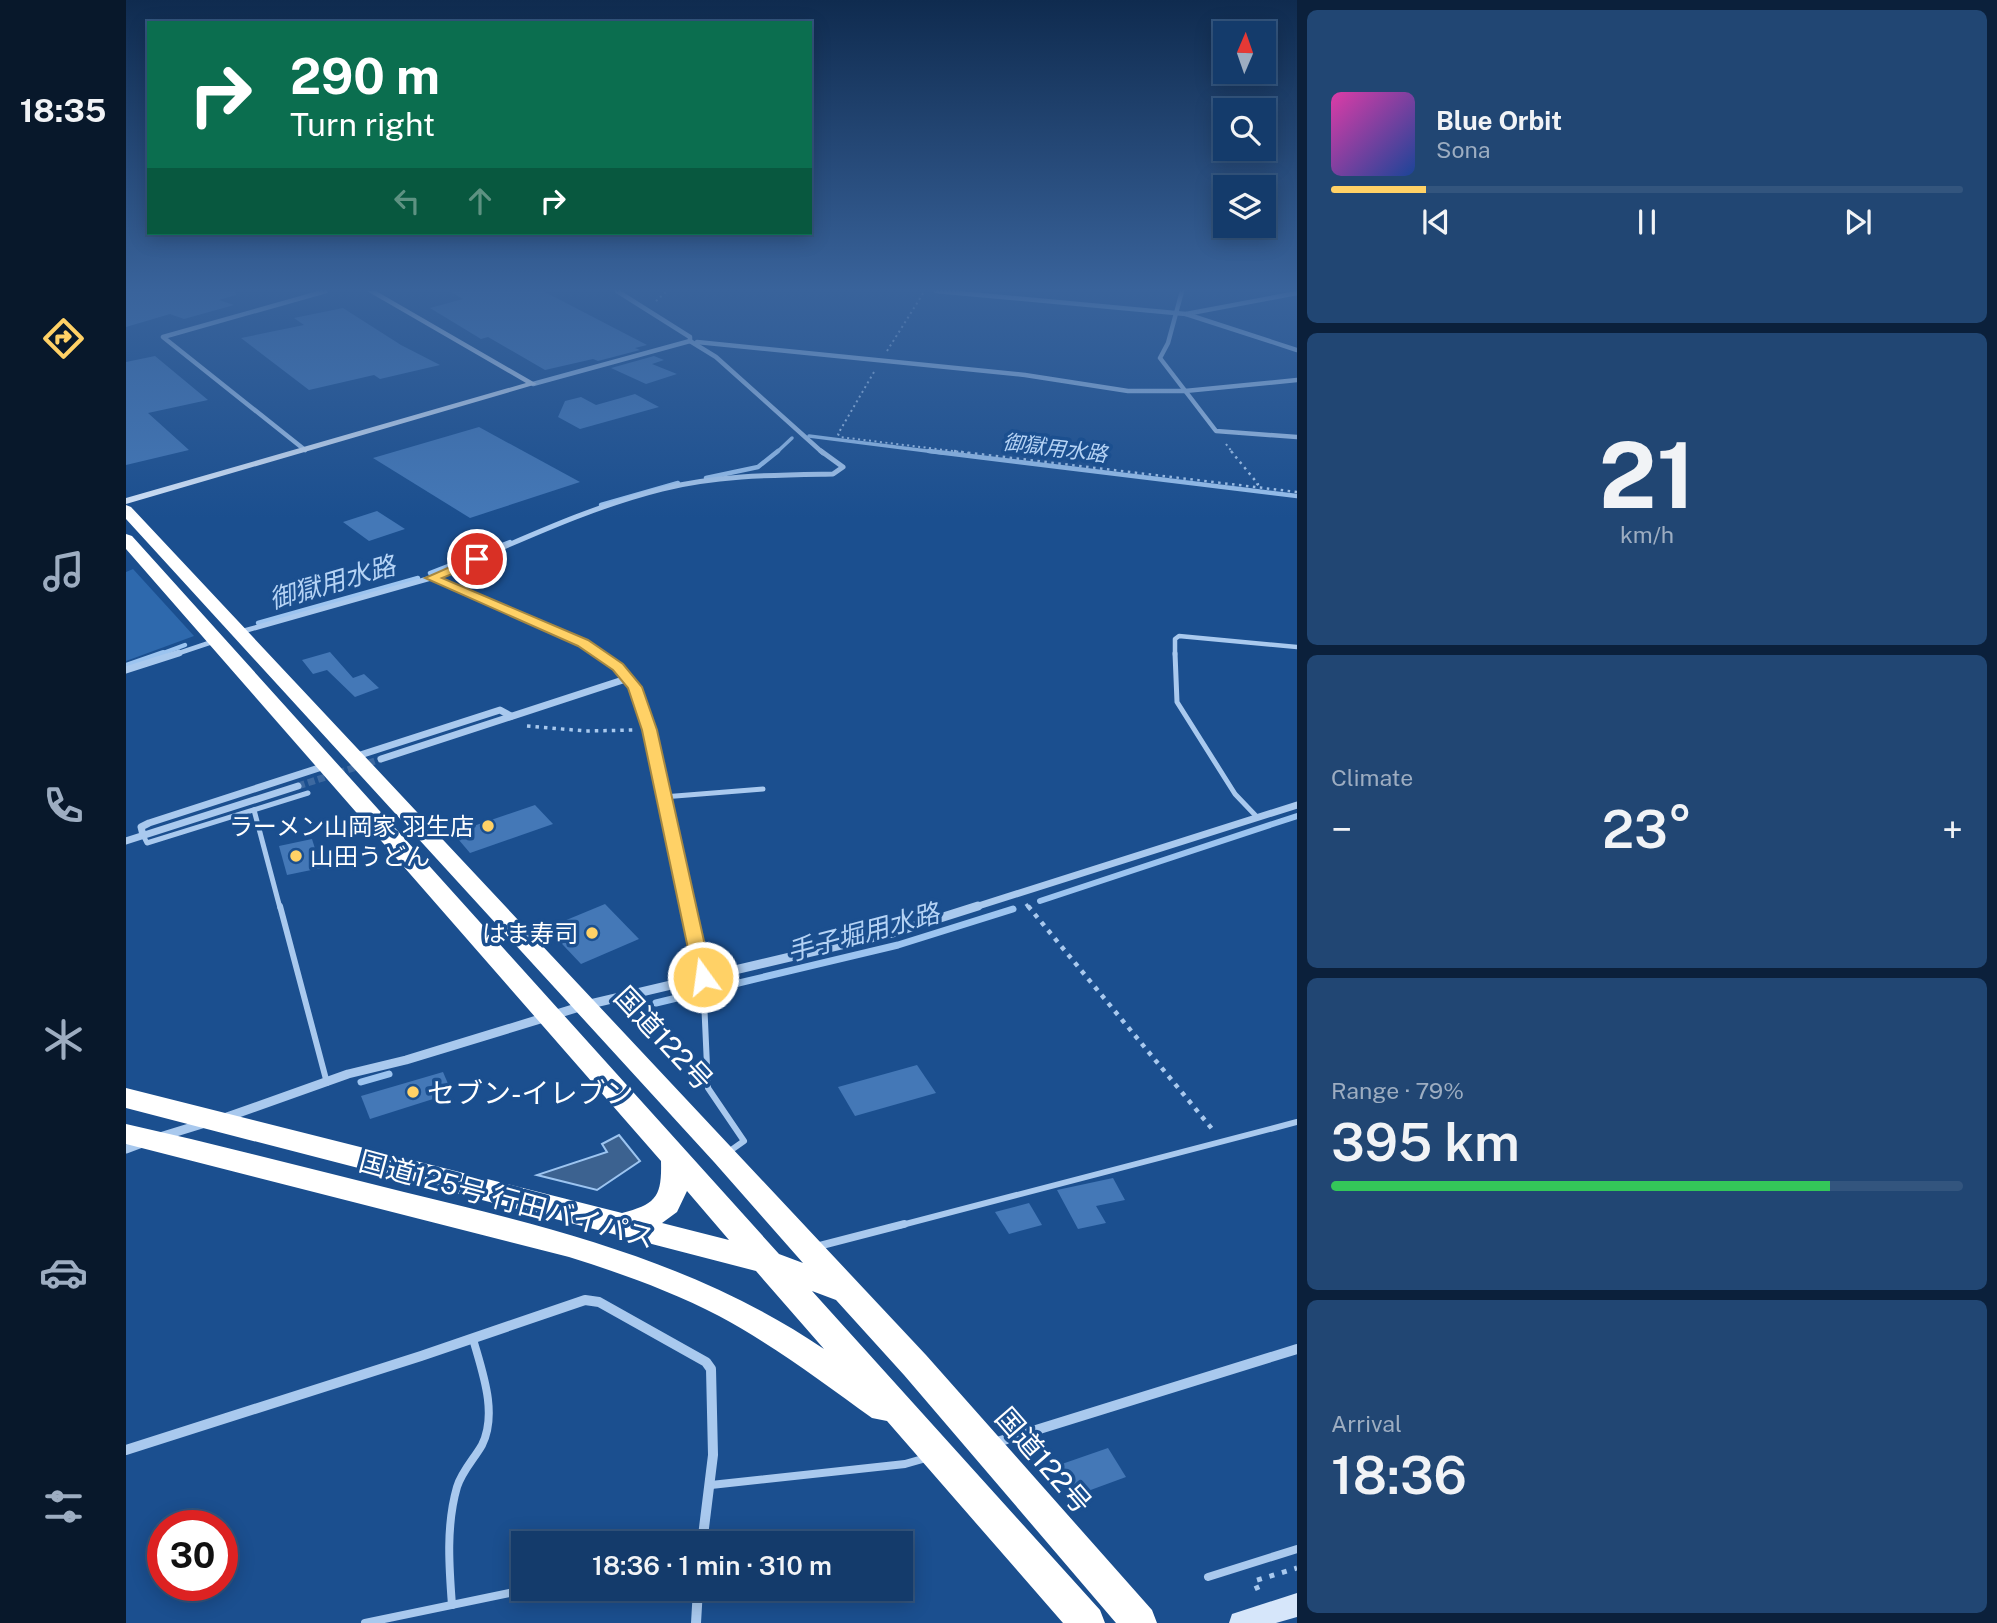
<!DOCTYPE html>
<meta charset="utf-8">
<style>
:root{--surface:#143b6b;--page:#214673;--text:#f1f3f6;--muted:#9dadc1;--line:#33557e;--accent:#ffd166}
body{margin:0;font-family:"Public Sans","Noto Sans JP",sans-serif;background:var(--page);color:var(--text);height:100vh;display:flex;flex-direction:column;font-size:26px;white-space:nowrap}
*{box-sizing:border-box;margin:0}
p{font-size:23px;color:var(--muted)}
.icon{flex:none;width:38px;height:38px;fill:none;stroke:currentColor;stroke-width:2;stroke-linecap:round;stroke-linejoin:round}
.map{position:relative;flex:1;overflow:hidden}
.sheet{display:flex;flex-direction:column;gap:10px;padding:10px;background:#0b203b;width:700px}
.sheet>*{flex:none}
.top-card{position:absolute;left:21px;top:21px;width:665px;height:214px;border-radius:0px;box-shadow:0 4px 18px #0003,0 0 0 2px var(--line);background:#0b6e4f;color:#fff;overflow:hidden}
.needle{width:46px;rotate:2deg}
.fabs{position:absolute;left:1087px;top:21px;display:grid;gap:14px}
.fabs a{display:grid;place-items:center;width:63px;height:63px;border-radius:0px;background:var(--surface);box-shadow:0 4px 18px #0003,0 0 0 2px var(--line);font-size:35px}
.speed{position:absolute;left:21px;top:1510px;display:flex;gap:14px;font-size:35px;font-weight:700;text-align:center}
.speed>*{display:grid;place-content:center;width:91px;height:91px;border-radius:50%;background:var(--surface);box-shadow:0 4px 18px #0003,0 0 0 2px var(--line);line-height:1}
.speed .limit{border:10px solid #d22;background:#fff;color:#111}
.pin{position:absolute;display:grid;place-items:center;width:60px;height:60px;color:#fff;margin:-30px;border:4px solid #fff;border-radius:50%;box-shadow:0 2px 7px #0007}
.me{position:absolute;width:77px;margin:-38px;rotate:346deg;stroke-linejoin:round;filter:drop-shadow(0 0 5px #0008)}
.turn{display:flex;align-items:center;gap:24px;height:147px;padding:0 28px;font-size:32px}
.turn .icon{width:91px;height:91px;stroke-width:2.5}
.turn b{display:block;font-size:49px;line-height:60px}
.lanes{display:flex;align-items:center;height:66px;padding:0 28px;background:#0003;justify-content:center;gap:35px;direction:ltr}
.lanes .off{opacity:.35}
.big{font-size:52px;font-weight:600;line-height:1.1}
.sheet .widget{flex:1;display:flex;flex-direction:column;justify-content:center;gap:10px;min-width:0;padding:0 24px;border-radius:10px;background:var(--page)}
.sheet .dial{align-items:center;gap:0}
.dial b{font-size:91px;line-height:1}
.song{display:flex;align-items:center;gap:21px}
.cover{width:84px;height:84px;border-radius:10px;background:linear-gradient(135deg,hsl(320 70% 55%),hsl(220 70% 35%))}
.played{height:7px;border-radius:4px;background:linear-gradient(90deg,var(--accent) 15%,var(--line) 15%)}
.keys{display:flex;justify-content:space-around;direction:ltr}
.heat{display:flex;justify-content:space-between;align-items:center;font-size:38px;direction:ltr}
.charge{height:10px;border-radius:5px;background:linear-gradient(90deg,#34c759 79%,var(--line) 0)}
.trip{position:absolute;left:385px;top:1531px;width:402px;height:70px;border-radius:0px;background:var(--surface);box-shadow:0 4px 18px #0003,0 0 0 2px var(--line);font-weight:600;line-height:70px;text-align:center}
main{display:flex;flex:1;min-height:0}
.dock{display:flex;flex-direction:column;width:126px;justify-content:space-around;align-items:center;background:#08182b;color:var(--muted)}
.dock .icon{width:49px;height:49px}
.dock .active{color:var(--accent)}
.dock b{font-size:32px;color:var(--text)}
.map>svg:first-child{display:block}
.green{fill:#2e69ad}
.water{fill:#3c6290;stroke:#9cc4f0;stroke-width:2}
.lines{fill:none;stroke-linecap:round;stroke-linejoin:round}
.stream-far3{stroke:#9cc4f0;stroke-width:3.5}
.stream-far2{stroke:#9cc4f0;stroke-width:4.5}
.stream-far1{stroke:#9cc4f0;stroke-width:6}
.stream{stroke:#9cc4f0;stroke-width:7}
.building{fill:#4478b7}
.street-tunnel{stroke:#3d69a0;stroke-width:7;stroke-dasharray:7 3.5;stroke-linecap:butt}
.path-far4{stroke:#a9c9ee;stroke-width:2;stroke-dasharray:2 3.5;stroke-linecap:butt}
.path-far3{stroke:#a9c9ee;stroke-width:2.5;stroke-dasharray:2.5 4.5;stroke-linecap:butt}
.path-far2{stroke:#a9c9ee;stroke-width:3.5;stroke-dasharray:3.5 5;stroke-linecap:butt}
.path-far1{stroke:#a9c9ee;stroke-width:4.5;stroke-dasharray:4.5 6;stroke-linecap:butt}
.path{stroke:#a9c9ee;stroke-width:5;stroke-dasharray:5 8;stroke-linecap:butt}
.lane-far3{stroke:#a9c9ee;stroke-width:4.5}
.lane-far2{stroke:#a9c9ee;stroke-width:5}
.lane-far1{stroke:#a9c9ee;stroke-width:6}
.lane{stroke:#a9c9ee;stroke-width:8}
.street-far4{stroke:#a9c9ee;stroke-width:4.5}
.street-far3{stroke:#a9c9ee;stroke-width:5}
.street-far2{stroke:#a9c9ee;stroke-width:7}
.street-far1{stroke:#a9c9ee;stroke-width:9}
.street{stroke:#a9c9ee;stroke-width:10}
.secondary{fill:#d6e6fa;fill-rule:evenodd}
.highway{fill:#fff;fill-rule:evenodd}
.route{fill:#ffd166;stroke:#a68842;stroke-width:2}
.poi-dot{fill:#ffd166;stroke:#1b4f8f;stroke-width:2.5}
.labels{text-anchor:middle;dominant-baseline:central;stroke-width:7;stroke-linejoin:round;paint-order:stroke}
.far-water-label{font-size:21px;font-style:italic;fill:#b5d3f5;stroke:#1b4f8f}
.poi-label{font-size:24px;fill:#fff;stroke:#1b4f8f;text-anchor:end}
.water-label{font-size:26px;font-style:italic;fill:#b5d3f5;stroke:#1b4f8f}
.near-street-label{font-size:28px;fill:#fff;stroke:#1b4f8f}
.near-poi-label{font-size:28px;fill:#fff;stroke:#1b4f8f;text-anchor:start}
</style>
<main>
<nav class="dock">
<b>18:35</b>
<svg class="icon active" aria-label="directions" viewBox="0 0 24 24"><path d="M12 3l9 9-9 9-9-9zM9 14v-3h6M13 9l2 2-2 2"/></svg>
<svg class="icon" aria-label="music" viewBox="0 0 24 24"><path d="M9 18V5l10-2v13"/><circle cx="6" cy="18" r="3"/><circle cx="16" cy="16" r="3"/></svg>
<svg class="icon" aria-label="phone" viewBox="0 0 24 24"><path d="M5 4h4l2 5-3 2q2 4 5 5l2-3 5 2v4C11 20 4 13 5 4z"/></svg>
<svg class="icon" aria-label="climate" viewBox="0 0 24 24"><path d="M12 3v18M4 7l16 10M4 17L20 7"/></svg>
<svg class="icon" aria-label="car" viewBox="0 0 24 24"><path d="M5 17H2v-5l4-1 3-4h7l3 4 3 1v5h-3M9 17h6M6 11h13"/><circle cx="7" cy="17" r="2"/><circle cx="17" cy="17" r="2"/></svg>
<svg class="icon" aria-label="filters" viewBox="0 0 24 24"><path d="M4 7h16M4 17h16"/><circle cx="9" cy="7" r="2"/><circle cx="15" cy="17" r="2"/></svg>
</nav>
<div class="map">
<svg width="1171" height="1623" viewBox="0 0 1171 1623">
<rect width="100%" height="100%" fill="#1b4f8f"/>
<!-- green -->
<path class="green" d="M7 569 68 636 0 661V572Z"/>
<!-- water -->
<path class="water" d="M493 1135 514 1161 471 1190 411 1175 481 1152 476 1144Z"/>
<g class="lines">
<!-- stream-far3 -->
<g class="stream-far3">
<path d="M683 436 817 453"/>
<path d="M650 453 666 438"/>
</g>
<!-- stream-far2 -->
<g class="stream-far2">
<path d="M803 451 1171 496"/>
<path d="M580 478 632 467 652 451"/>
<path d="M475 505 552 483"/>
<path d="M304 573 384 542"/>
<path d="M132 623 292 578"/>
<path d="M32 655 59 645"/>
</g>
<!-- stream-far1 -->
<g class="stream-far1">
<path d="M0 666 37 653"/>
<path d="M914 901 1171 816"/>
</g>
<!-- stream -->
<g class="stream">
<path d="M596 987 772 945 887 909"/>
<path d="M530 1003 559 996"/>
<path d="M235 1082 263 1074"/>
</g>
</g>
<!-- building -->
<g class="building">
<path d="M0 291H109L110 295 93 300 108 305 58 319 44 314 0 327Z"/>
<path d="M323 291H417L521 345 509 348 514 350 472 361 467 359 419 370 362 337 355 339 304 308 337 299Z"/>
<path d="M217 308 275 345 314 365 254 379 248 375 183 390 115 338 178 325 168 318Z"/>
<path d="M29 356 82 400 22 413 63 450 0 465V362Z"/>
<path d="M528 356 538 360 526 364 551 374 520 384 485 368Z"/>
<path d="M509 394 533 407 454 429 432 417 439 401 455 397 470 405Z"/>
<path d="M353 427 454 482 344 518 247 458Z"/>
<path d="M251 511 279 529 243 541 217 522Z"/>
<path d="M204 652 227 678 238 674 253 688 229 697 201 670 187 674 176 660Z"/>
<path d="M409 805 427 824 344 853 327 833Z"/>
<path d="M186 839 195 868 161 875 153 846Z"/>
<path d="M479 904 513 939 455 964 421 928Z"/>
<path d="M791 1065 810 1093 729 1116 712 1087Z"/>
<path d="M317 1072 326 1093 244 1119 235 1096Z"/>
<path d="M987 1178 999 1200 970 1206 980 1223 952 1229 931 1190Z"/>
<path d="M903 1203 916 1225 883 1234 869 1212Z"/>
<path d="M982 1448 1000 1477 951 1495 933 1465Z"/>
</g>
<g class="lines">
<!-- street-tunnel -->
<path class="street-tunnel" d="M172 786 255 759"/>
<!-- path-far4 -->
<g class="path-far4">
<path d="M530 301 541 291"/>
<path d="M761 351 798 292"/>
<path d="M748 372 712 434 714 437 843 453"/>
<path d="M1100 444 1107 453"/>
</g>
<!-- path-far3 -->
<g class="path-far3">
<path d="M828 451 1171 492"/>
<path d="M1105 451 1132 484 1128 487"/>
</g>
<!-- path-far2 -->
<g class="path-far2">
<path d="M401 726 460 731 508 730"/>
<path d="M900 904 903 908"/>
</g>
<!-- path-far1 -->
<path class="path-far1" d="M902 906 1087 1130"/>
<!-- path -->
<path class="path" d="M1132 1590 1128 1581 1171 1568"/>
<!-- lane-far3 -->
<path class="lane-far3" d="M1049 655V639L1053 636 1171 647"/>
<!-- lane-far2 -->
<g class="lane-far2">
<path d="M1049 653 1051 702 1109 794 1130 816"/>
<path d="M537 797 637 789"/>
<path d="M128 810 154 908"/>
<path d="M17 835 21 843 182 793"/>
</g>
<!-- lane-far1 -->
<g class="lane-far1">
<path d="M154 906 201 1083"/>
<path d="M577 977 582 1088 618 1141 601 1153"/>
<path d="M772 1226 1171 1122"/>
</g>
<!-- lane -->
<g class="lane">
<path d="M689 1247 778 1224"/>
<path d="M585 1485 779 1464 800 1458"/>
<path d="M1082 1577 1171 1549"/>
<path d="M326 1605C323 1566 320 1525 331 1487 336 1471 348 1459 356 1445 372 1413 356 1371 347 1339"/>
<path d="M239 1623 403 1589"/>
</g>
<!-- street-far4 -->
<g class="street-far4">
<path d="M810 291 1060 314 1171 293"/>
<path d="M1056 291 1042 343 1034 358 1090 431 1171 437"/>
<path d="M1060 314 1171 350"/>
<path d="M564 341 590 357 697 453"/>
<path d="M571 342 899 375 1002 391H1059L1171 380"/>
<path d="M407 384 564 341V337L491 291"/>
<path d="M179 450 37 337 200 291"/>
</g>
<!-- street-far3 -->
<g class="street-far3">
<path d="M305 578C381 547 456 509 536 489 592 475 650 475 707 474L717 467 695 451"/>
<path d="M114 632 305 578 457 643 474 655"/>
<path d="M47 655 89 641"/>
</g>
<!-- street-far2 -->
<g class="street-far2">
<path d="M472 653 498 674 515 700 562 908"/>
<path d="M0 670 53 653"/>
<path d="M228 757 374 710 385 716"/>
<path d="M255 759 503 678"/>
<path d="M17 835 15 827 23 823 199 766"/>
<path d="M0 841 172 786"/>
<path d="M846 908 1171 805"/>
</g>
<!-- street-far1 -->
<g class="street-far1">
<path d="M561 906 577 977"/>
<path d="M101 1117 222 1074 280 1060 460 1005 770 932 852 906"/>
<path d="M37 1136 76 1124"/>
<path d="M0 1149 16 1143"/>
</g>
<!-- street -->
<g class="street">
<path d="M868 1443 1171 1349"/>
<path d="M0 1450 295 1356 459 1300 473 1302 580 1362 585 1369 587 1455 576 1544"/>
<path d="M570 1623 572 1589"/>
</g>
<!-- secondary -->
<g class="secondary">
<path d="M241 291H250L411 384 0 504V498L400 383Z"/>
<path d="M1171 1593V1617L1150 1623H1103L1106 1614Z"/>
</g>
<!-- highway -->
<path class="highway" d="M0 505 5 507 800 1355 1026 1610 1031 1623H990L778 1375 710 1300 686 1291 974 1610 979 1623H937L761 1421 746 1418C696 1382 647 1345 593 1316 545 1291 494 1273 443 1257L0 1144V1124C93 1145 186 1169 278 1192 428 1228 569 1262 698 1349L630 1271 0 1108V1088L496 1213C530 1204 536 1197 535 1161L0 549V534L6 536 653 1254 677 1263 588 1162 0 519ZM561 1191 603 1240 536 1223 551 1212Z"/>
</g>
<!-- sky -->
<linearGradient id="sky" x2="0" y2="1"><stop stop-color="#0f2b4f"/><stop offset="0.56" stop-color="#39639b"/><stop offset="1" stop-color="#39639b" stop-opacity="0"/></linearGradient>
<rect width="1171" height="518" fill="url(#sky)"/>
<!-- route -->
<path class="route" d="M351 555 356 556V562L316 578 462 640 497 664 516 687 531 730 586 977 583 981H571L568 977 516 730 502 688 487 670 452 646 299 578Z"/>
<!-- markers -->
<g class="poi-dot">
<circle cx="362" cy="826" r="7"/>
<circle cx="170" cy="856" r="7"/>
<circle cx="466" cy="933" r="7"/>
<circle cx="287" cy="1092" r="7"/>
</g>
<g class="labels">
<!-- far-water labels -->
<g class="far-water-label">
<text transform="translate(929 448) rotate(7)">御獄用水路</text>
</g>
<!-- poi labels -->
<g class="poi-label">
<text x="348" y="826">ラーメン山岡家 羽生店</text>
<text x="184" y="856" text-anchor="start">山田うどん</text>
<text x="452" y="933">はま寿司</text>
</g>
<!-- water labels -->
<g class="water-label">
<text transform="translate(206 582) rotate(-16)">御獄用水路</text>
<text transform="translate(737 932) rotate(-15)">手子堀用水路</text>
</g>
<!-- near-street labels -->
<g class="near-street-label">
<text transform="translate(538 1038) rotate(47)">国道122号</text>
<text transform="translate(381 1199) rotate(15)">国道125号 行田バイパス</text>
<text transform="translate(918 1460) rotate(49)">国道122号</text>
</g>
<!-- near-poi labels -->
<g class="near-poi-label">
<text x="301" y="1092">セブン-イレブン</text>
</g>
</g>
</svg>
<div class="fabs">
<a><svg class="needle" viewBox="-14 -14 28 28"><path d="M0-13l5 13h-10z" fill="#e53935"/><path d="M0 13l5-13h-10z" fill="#9dadc1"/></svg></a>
<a><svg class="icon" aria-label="search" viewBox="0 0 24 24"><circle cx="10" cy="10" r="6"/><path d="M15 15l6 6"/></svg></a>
<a><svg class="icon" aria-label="layers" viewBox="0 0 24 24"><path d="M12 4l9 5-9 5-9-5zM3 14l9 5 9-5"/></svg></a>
</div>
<div class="speed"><div class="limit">30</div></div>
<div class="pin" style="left:351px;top:559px;background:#d93025"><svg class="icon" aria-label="arrive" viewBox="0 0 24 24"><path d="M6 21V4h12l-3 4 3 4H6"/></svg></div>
<svg class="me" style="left:577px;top:977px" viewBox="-20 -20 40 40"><circle r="17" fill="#ffd166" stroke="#fff" stroke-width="3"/><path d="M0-11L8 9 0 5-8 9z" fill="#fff"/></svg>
<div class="trip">18:36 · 1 min · 310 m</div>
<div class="top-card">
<div class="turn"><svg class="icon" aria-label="right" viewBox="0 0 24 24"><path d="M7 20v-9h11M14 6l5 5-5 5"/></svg><div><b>290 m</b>Turn right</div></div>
<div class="lanes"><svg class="icon off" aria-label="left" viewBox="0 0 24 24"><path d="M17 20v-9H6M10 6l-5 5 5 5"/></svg><svg class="icon off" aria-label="ahead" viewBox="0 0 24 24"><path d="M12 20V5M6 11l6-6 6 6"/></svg><svg class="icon" aria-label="right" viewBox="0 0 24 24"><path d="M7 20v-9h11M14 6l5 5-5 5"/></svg></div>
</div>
</div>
<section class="sheet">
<div class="widget">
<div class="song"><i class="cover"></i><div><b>Blue Orbit</b><p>Sona</p></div></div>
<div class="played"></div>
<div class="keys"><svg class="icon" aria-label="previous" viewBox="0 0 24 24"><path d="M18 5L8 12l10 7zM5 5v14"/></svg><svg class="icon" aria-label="pause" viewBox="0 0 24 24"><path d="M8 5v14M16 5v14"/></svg><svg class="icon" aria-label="next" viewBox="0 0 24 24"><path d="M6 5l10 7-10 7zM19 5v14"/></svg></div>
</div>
<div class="widget dial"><b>21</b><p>km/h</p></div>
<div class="widget"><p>Climate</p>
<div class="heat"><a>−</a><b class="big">23°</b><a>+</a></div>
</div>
<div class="widget"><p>Range · 79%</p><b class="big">395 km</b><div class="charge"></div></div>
<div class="widget"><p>Arrival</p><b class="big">18:36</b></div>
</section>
</main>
